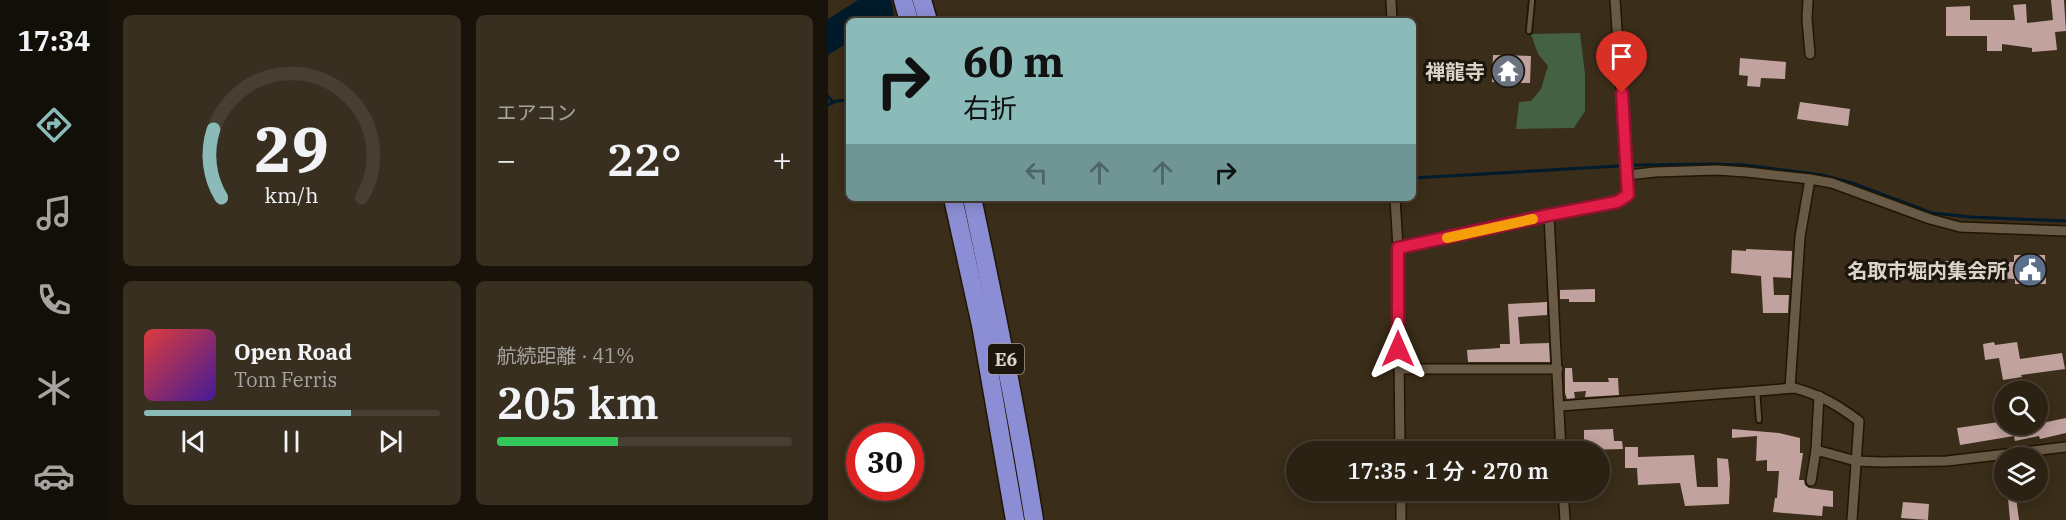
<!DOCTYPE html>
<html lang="ja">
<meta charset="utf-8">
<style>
:root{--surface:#2c2213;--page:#382f21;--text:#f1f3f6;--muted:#a6a4a0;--line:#483f33;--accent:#8bbbb9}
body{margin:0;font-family:"IBM Plex Serif","Noto Sans JP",serif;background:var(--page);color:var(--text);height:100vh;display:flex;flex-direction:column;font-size:22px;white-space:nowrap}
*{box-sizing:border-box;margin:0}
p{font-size:20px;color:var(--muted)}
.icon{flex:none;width:33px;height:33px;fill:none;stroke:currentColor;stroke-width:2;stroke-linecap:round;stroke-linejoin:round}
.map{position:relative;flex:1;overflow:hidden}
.details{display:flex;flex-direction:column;gap:15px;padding:15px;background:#18130a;width:720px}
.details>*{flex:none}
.guide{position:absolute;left:18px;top:18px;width:570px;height:183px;border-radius:9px;box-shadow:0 3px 15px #0003,0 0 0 2px var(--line);background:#8bbbb9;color:#111;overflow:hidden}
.tools{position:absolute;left:1166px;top:381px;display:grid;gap:12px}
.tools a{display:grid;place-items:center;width:54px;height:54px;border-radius:50%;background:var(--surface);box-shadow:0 3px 15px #0003,0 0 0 2px var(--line);font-size:30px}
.speed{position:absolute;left:18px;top:423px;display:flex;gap:12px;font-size:30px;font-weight:700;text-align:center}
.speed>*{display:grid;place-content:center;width:78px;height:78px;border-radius:50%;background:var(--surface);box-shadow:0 3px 15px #0003,0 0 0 2px var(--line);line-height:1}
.speed .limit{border:9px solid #d22;background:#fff;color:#111}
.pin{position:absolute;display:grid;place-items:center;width:51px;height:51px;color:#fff;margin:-62px -26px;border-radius:50% 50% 50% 0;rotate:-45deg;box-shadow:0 0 6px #0007}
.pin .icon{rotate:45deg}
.me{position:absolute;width:66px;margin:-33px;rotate:0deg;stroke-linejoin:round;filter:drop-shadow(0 0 4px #0008)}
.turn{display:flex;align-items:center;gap:21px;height:126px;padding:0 18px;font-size:27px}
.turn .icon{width:78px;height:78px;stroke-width:2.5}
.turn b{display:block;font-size:42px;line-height:51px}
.lanes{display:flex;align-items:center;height:57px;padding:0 18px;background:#0003;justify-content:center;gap:30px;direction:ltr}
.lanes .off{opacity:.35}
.big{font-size:45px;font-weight:600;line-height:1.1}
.details .tile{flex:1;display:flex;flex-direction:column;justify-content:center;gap:9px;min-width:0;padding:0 21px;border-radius:9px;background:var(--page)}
.details .dial{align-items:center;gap:0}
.dial svg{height:156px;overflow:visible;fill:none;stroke:var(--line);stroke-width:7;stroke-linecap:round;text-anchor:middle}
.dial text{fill:var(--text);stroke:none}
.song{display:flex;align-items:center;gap:18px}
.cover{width:72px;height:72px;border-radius:9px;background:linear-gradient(135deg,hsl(0 70% 55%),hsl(260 70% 35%))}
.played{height:6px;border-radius:3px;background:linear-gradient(90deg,var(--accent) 70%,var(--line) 70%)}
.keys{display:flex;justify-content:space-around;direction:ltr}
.heat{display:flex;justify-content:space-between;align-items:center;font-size:33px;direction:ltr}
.charge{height:9px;border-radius:4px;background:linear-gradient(90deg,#34c759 41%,var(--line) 0)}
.details .tiles{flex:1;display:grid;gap:15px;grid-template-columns:repeat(2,1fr)}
.trip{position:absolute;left:458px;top:441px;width:324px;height:60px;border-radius:30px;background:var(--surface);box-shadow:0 3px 15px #0003,0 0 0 2px var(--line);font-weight:600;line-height:60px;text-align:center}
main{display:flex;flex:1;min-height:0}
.dock{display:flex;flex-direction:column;width:108px;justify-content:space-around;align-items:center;background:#120e08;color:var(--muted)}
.dock .icon{width:42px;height:42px}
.dock .on{color:var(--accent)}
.dock b{font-size:27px;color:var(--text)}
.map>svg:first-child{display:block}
.green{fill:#456143}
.water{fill:#001b2b}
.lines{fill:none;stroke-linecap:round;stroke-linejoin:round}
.stream{stroke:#001b2b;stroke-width:3}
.building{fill:#c1a29f}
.service-casing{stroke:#211503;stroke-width:8}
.minor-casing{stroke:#211503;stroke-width:12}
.motorway-casing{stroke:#211503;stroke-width:21}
.service{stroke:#695a45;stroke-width:4.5}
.minor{stroke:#695a45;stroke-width:9}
.motorway{stroke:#8b8ed4;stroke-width:18}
.route-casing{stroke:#92132f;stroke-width:15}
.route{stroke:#e11d48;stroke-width:10}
.slow{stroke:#f59e0b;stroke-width:10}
.labels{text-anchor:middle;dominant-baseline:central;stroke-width:6;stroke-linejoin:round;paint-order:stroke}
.shield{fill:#1c160d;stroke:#a29b90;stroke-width:1.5}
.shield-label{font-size:18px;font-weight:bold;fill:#dcd4c8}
.poi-label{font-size:20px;font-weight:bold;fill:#dcd4c8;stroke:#1c160d;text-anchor:end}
</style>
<main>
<nav class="dock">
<b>17:34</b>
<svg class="icon on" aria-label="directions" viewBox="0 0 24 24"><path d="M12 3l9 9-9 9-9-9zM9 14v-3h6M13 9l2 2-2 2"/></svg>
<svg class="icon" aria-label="music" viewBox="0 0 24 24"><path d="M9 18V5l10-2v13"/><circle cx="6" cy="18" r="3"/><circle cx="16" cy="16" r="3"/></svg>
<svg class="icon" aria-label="phone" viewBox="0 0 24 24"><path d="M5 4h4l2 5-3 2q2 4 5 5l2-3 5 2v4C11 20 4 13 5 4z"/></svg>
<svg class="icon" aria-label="climate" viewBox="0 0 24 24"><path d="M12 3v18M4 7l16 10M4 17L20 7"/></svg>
<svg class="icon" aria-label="car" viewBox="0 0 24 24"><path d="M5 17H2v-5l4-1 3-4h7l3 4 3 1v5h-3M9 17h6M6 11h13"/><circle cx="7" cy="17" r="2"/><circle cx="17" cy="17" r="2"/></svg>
</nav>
<section class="details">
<div class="tiles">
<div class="tile dial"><svg viewBox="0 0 100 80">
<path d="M14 69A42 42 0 1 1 86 69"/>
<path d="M14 69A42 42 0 0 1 10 34" stroke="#8bbbb9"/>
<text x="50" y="56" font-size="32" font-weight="700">29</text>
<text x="50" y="72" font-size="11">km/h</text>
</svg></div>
<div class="tile"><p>エアコン</p>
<div class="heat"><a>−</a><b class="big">22°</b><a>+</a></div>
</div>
<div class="tile">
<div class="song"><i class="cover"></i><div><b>Open Road</b><p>Tom Ferris</p></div></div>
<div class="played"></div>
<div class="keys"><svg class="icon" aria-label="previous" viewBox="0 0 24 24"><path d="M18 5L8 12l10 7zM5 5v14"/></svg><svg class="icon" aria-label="pause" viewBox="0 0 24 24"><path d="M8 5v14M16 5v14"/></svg><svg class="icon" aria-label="next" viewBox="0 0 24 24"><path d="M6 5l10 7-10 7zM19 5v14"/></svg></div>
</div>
<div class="tile"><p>航続距離 · 41%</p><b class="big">205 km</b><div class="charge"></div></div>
</div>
</section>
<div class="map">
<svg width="1238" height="520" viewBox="0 0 1238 520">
<rect width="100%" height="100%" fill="#3a2d19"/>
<!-- green -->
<path class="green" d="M752 33 757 74V111L746 128 688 129 691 102 703 101 713 89 720 66 710 54 703 34Z"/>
<!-- water -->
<path class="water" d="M30 0H63L66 15 57 21H21V42L0 55V19Z"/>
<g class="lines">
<!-- stream -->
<g class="stream">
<path d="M0 96 5 103"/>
<path d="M0 105 8 101 21 100"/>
<path d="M585 178 808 165 885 164 916 165 994 175 1024 183 1104 213 1143 217 1238 221"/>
</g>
</g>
<!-- building -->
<g class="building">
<path d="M1223 0H1236L1238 31 1227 32 1229 50 1204 52V48L1174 44V51H1159V36H1118V7L1142 6V20H1187L1185 5 1198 4 1199 23 1225 20Z"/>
<path d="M665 55 703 56 702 83 664 82Z"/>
<path d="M912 58 958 62 957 79 933 78 932 87 919 86 920 76 911 75Z"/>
<path d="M972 102 1022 109 1020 126 969 119Z"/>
<path d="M918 249 964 251 963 278 945 277 946 295H961L960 313H935L933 276 903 273 904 250 918 251Z"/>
<path d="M1186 255H1217L1218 284H1187V279L1166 278 1165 262H1186Z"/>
<path d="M1117 261H1132V273H1112Z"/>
<path d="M767 289V302H741V299H732V290Z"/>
<path d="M719 302V315L690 317 692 344 721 343 722 362H640L639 350 672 348V344H682L680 304Z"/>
<path d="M1166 342 1167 345 1189 342 1192 359 1234 353 1237 369 1193 375 1194 377 1175 380 1171 358 1157 360 1155 344Z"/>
<path d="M737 368H744L745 382H781L780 378H790L791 395 757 397 758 391 746 392 747 398 739 399 737 393Z"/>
<path d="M1238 418V433L1212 439 1211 436 1187 441 1186 436 1132 445 1129 428 1171 422 1172 427 1209 424Z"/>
<path d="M785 429 786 441H794L795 449 756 450V430Z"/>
<path d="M904 429 951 433 972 438V453H975L971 480H976L977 485 981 488 1005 491V507L995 506 994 516 945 512 947 498H949L951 471H939V460L928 461 929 436 904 438Z"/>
<path d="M797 447H810V457L866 455 869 487H890L889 458 900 459 902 478 901 504 857 506 852 483 810 485 809 468H797Z"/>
<path d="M1188 497 1191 520H1182L1180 498Z"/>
<path d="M1075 502 1101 504 1100 520 1073 518Z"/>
</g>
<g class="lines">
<!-- service casing -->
<g class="service-casing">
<g id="service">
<path d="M701 31 704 0"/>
<path d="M929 391 931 420"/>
</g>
</g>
<!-- minor casing -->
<g class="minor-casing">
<g id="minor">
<path d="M563 0 564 21"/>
<path d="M980 0 979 19 982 54"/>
<path d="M800 175 827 172 889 170 919 172 982 179 1004 183 1102 219 1132 227 1238 231"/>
<path d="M567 198 570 248 572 452"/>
<path d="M721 215 733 452"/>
<path d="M570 248 721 215 789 202 800 195 787 0"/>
<path d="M571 369H730"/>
<path d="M962 388 972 237 982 179"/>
<path d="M732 406 967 388C994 396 1008 404 1031 421L1024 520"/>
<path d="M988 450 991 396"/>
<path d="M983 481 988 450 1028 461 1053 462 1119 461 1238 447"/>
<path d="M573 490V520"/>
<path d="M735 490 737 520"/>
</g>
</g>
<!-- motorway casing -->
<g class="motorway-casing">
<g id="motorway">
<path d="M75 0 81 21"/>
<path d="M94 0 100 21"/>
<path d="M125 198 153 325 187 520"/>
<path d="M144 198C167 305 189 412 206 520"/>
</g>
</g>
<!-- service -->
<use href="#service" class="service"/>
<!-- minor -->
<use href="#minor" class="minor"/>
<!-- motorway -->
<use href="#motorway" class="motorway"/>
</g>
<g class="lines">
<!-- route casing -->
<g class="route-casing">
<path id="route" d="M570 349V248L721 215 789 202 800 195 794 93"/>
</g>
<!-- route -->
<use href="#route" class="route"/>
<!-- slow -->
<path class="slow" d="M619 238 705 219"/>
</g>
<!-- icons -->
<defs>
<g id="temple-disc" transform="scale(1.725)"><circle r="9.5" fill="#6b7280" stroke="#1c160d"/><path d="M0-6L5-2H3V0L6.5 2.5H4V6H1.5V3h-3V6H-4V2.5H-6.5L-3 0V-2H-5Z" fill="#fff"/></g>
<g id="civic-disc" transform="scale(1.725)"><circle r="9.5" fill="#5c6f8a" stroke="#1c160d"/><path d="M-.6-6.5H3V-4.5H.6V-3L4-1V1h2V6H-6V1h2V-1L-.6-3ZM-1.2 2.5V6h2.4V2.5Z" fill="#fff"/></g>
</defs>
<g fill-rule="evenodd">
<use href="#temple-disc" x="680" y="71"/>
<use href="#civic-disc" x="1202" y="270"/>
</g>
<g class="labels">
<!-- shield labels -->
<rect class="shield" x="160" y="344" width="36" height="30" rx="4.5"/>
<g class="shield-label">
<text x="178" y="359">E6</text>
</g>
<!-- poi labels -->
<g class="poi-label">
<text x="657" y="71">禅龍寺</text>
<text x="1179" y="270">名取市堀内集会所</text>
</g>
</g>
</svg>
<div class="tools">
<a><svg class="icon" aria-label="search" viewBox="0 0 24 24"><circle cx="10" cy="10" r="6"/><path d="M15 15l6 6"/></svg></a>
<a><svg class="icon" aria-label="layers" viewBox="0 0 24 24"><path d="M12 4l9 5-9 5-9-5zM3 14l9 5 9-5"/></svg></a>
</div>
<div class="speed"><div class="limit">30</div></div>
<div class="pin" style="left:794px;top:93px;background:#d93025"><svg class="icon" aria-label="arrive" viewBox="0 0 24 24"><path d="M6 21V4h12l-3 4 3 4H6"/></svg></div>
<svg class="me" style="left:570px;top:349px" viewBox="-20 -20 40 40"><path d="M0-17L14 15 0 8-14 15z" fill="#e11d48" stroke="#fff" stroke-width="4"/></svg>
<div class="trip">17:35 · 1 分 · 270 m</div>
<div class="guide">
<div class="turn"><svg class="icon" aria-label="right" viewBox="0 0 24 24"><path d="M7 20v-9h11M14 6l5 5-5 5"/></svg><div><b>60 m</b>右折</div></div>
<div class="lanes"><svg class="icon off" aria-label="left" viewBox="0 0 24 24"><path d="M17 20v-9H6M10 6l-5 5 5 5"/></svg><svg class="icon off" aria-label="ahead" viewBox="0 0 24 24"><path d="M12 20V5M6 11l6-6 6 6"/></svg><svg class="icon off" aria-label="ahead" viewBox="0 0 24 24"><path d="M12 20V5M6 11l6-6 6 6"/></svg><svg class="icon" aria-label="right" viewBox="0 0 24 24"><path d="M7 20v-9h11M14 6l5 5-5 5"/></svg></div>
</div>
</div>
</main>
